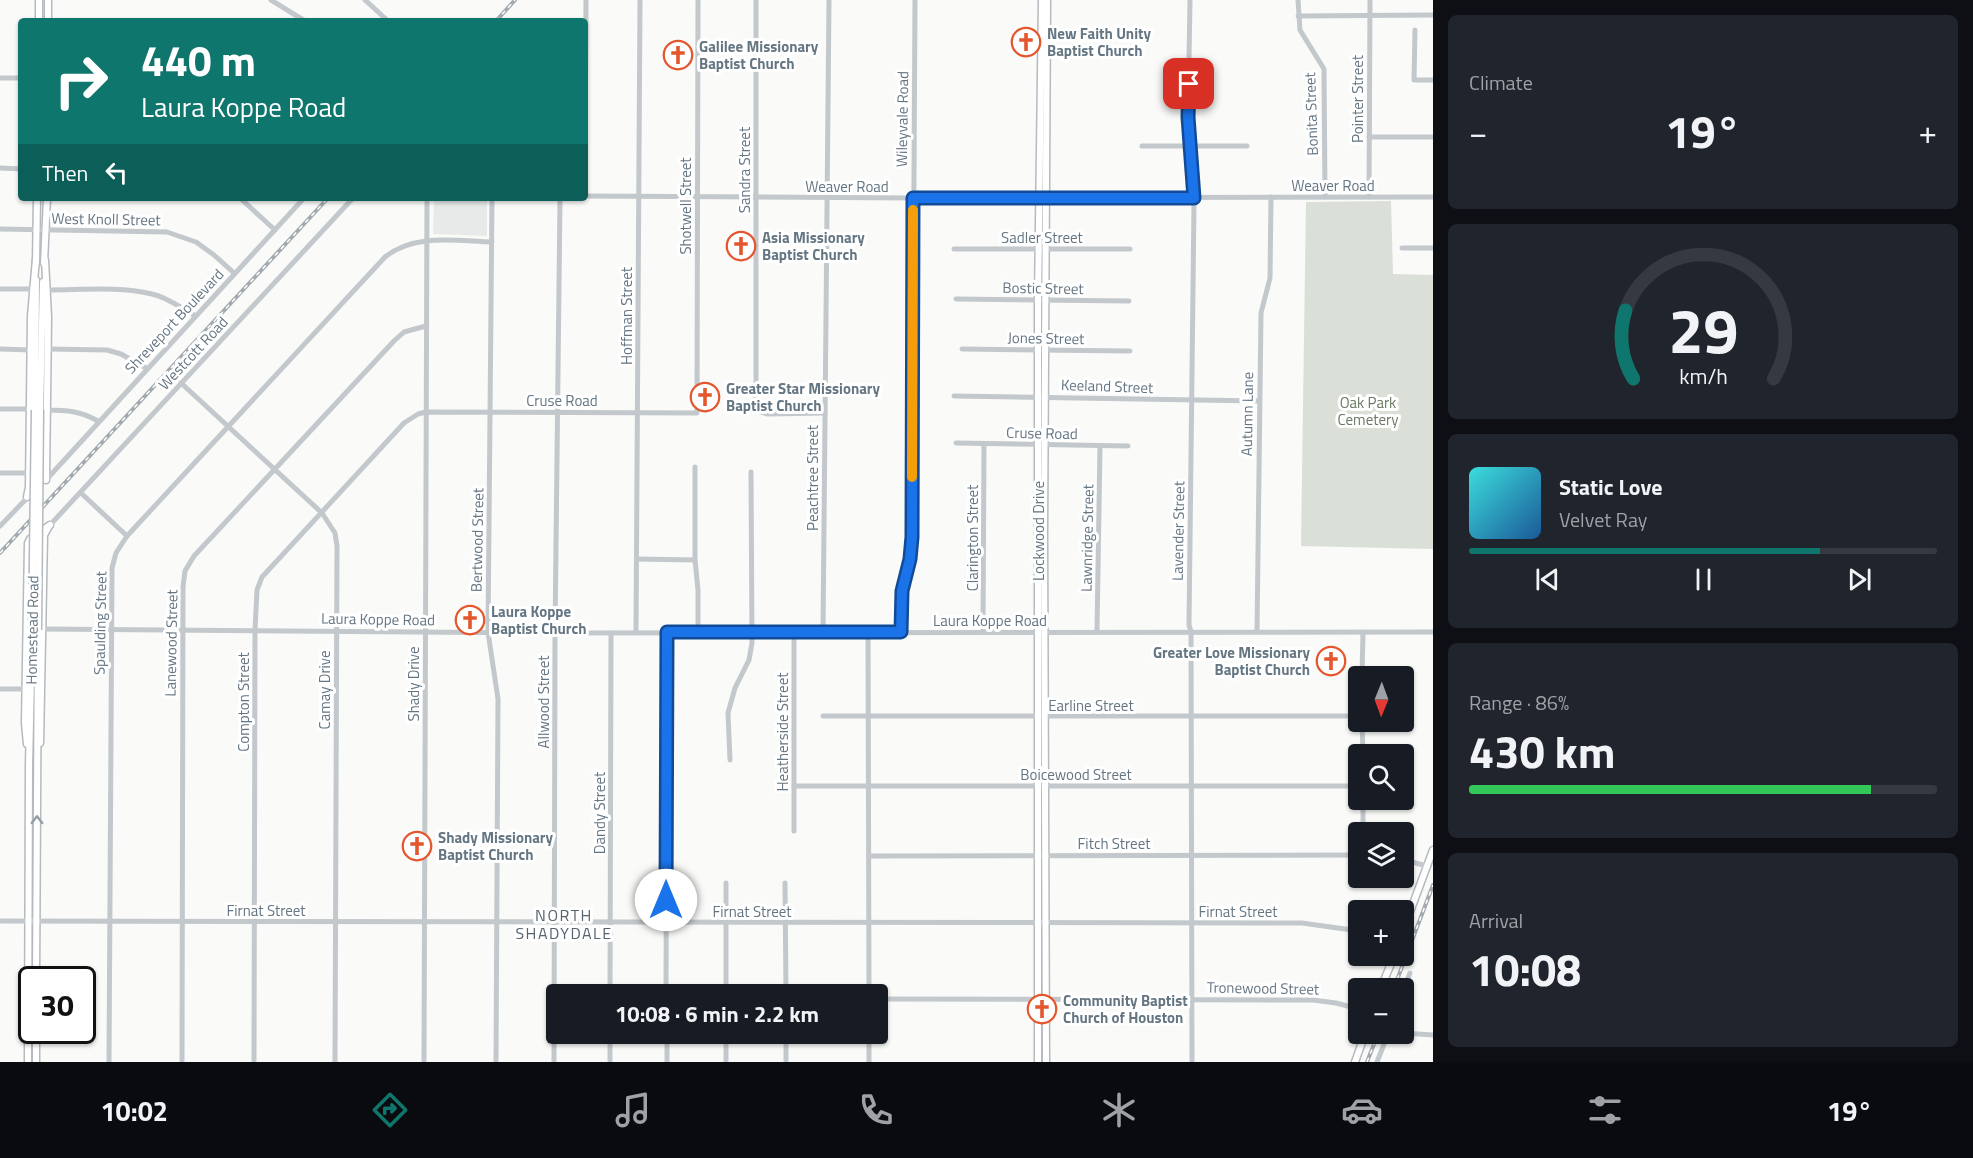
<!DOCTYPE html>
<meta charset="utf-8">
<style>
:root{--surface:#171b24;--page:#20242c;--text:#f1f3f6;--muted:#9ea1a6;--line:#363941;--accent:#0f766e}
body{margin:0;font-family:"Titillium Web",sans-serif;background:var(--page);color:var(--text);height:100vh;display:flex;flex-direction:column;font-size:22px;white-space:nowrap}
*{box-sizing:border-box;margin:0}
p{font-size:20px;color:var(--muted)}
.icon{flex:none;width:33px;height:33px;fill:none;stroke:currentColor;stroke-width:2;stroke-linecap:round;stroke-linejoin:round}
.map{position:relative;flex:1;overflow:hidden}
.side{display:flex;flex-direction:column;gap:15px;padding:15px;background:#0d0f14;width:540px}
.side>*{flex:none}
.hud{position:absolute;left:18px;top:18px;width:570px;height:183px;border-radius:6px;box-shadow:0 2px 4px #0004;background:#0f766e;color:#fff;overflow:hidden}
.needle{width:39px;rotate:181deg}
.fabs{position:absolute;left:1348px;top:666px;display:grid;gap:12px}
.fabs a{display:grid;place-items:center;width:66px;height:66px;border-radius:6px;background:var(--surface);box-shadow:0 2px 4px #0004;font-size:30px}
.speed{position:absolute;left:18px;top:966px;display:flex;gap:12px;font-size:30px;font-weight:700;text-align:center}
.speed>*{display:grid;place-content:center;width:78px;height:78px;border-radius:50%;background:var(--surface);box-shadow:0 2px 4px #0004;line-height:1}
.speed .limit{border:3px solid #111;border-radius:9px;background:#fff;color:#111}
.pin{position:absolute;display:grid;place-items:center;width:51px;height:51px;color:#fff;margin:-26px;border-radius:12px;box-shadow:0 3px 9px #0006}
.me{position:absolute;width:66px;margin:-33px;rotate:0deg;stroke-linejoin:round;filter:drop-shadow(0 0 4px #0008)}
.turn{display:flex;align-items:center;gap:21px;height:126px;padding:0 24px;font-size:27px}
.turn .icon{width:78px;height:78px;stroke-width:2.5}
.turn b{display:block;font-size:42px;line-height:51px}
.then{display:flex;align-items:center;height:57px;padding:0 24px;background:#0003;gap:12px;font-size:22px}
.big{font-size:45px;font-weight:700;line-height:1.1}
.side .card{flex:1;display:flex;flex-direction:column;justify-content:center;gap:9px;min-width:0;padding:0 21px;border-radius:9px;background:var(--page)}
.side .dial{align-items:center;gap:0}
.dial svg{height:156px;overflow:visible;fill:none;stroke:var(--line);stroke-width:7;stroke-linecap:round;text-anchor:middle}
.dial text{fill:var(--text);stroke:none}
.song{display:flex;align-items:center;gap:18px}
.cover{width:72px;height:72px;border-radius:9px;background:linear-gradient(135deg,hsl(180 70% 55%),hsl(210 70% 35%))}
.played{height:6px;border-radius:3px;background:linear-gradient(90deg,var(--accent) 75%,var(--line) 75%)}
.keys{display:flex;justify-content:space-around;direction:ltr}
.heat{display:flex;justify-content:space-between;align-items:center;font-size:33px;direction:ltr}
.charge{height:9px;border-radius:4px;background:linear-gradient(90deg,#34c759 86%,var(--line) 0)}
.trip{position:absolute;left:546px;top:984px;width:342px;height:60px;border-radius:6px;background:var(--surface);box-shadow:0 2px 4px #0004;font-weight:700;line-height:60px;text-align:center}
.dock{display:flex;height:96px;justify-content:space-around;align-items:center;background:#090b0e;color:var(--muted)}
.dock .icon{width:42px;height:42px}
.dock .active{color:var(--accent)}
.dock b{font-size:27px;color:var(--text)}
main{display:flex;flex:1;min-height:0}
.map>svg:first-child{display:block}
.built{fill:#e8e9e9}
.green{fill:#dadfd7}
.lines{fill:none;stroke-linecap:round;stroke-linejoin:round}
.major-casing{stroke:#b5babe;stroke-width:9}
.minor{stroke:#c3c8cc;stroke-width:5}
.major{stroke:#fff;stroke-width:6}
.rail-casing{stroke:#a2aab0;stroke-width:4}
.rail{stroke:#fff;stroke-width:1.5;stroke-dasharray:4.5;stroke-linecap:butt}
.major-bridge-casing{stroke:#b5babe;stroke-width:9;stroke-linecap:butt}
.major-bridge{stroke:#fff;stroke-width:6}
.oneway{stroke:#939fa8}
.route-casing{stroke:#114b97;stroke-width:15}
.route{stroke:#1a73e8;stroke-width:10}
.slow{stroke:#f59e0b;stroke-width:10}
.labels{text-anchor:middle;dominant-baseline:central;stroke-width:6;stroke-linejoin:round;paint-order:stroke}
.poi-label{font-size:15px;font-weight:bold;fill:#657683;stroke:#fff;text-anchor:start}
.street-label{font-size:15px;fill:#657683;stroke:#fff}
.park-label{font-size:15px;fill:#687a64;stroke:#fff}
.neighbourhood-label{font-size:16px;letter-spacing:1.5px;fill:#57646e;stroke:#fff}
</style>
<main>
<div class="map">
<svg width="1433" height="1062" viewBox="0 0 1433 1062">
<rect width="100%" height="100%" fill="#fafaf8"/>
<!-- built -->
<path class="built" d="M434 198H487V236L433 234Z"/>
<!-- green -->
<path class="green" d="M1391 201 1393 274 1433 275V549L1301 546 1306 202Z"/>
<g class="lines">
<!-- major casing -->
<g class="major-casing">
<g id="major">
<path d="M48 0V21"/>
<path d="M39 21V0"/>
<path d="M45 260 48 317 46 480"/>
<path d="M36 263 37 198"/>
<path d="M44 263 47 198"/>
<path d="M35 410 36 280"/>
<path d="M40 410 43 282"/>
<path d="M27 497 29 487 31 316 36 259"/>
<path d="M40 743 44 535 49 526"/>
<path d="M27 744 25 723 28 543 30 539 50 525"/>
<path d="M1404 928 1433 850"/>
<path d="M36 980 38 630"/>
<path d="M1381 988 1394 956"/>
<path d="M28 1062 29 766 32 630"/>
<path d="M36 1062V1030"/>
<path d="M1038 1062V299L1042 0"/>
<path d="M1046 1062 1044 535 1047 0"/>
<path d="M1355 1062 1365 1034"/>
</g>
</g>
<!-- minor -->
<g class="minor">
<path d="M271 0 305 21"/>
<path d="M365 0 388 21"/>
<path d="M756 0V402L757 411 768 414 825 413"/>
<path d="M1190 0 1188 117 1194 204 1189 625 1191 632 1192 1062"/>
<path d="M1298 0 1300 30 1324 69 1325 197"/>
<path d="M1298 16 1433 15"/>
<path d="M1415 30 1414 80H1433"/>
<path d="M0 78H21"/>
<path d="M1369 137H1433"/>
<path d="M1142 146H1247"/>
<path d="M585 153 586 0"/>
<path d="M0 168 21 169"/>
<path d="M585 196 913 198 1433 197"/>
<path d="M1369 197 1370 0"/>
<path d="M240 198 275 230"/>
<path d="M492 198 488 632 498 699 496 1062"/>
<path d="M0 229 167 232 196 242 214 255 234 273"/>
<path d="M1402 248H1433"/>
<path d="M954 249H1130"/>
<path d="M0 289H32"/>
<path d="M47 290C81 290 119 286 152 294 167 297 181 308 194 315"/>
<path d="M956 299 1129 301"/>
<path d="M0 349 31 350"/>
<path d="M48 349 107 350 121 354 146 368"/>
<path d="M962 349 1130 351"/>
<path d="M181 383 322 513 335 533 337 546 335 1062"/>
<path d="M954 396 1259 401"/>
<path d="M0 409H30"/>
<path d="M47 410C67 410 80 411 98 421"/>
<path d="M956 443 1128 446"/>
<path d="M695 467V560L698 590V633"/>
<path d="M0 473H29"/>
<path d="M46 480 304 198"/>
<path d="M81 493 127 536"/>
<path d="M50 525 353 198"/>
<path d="M0 526 30 495"/>
<path d="M637 559 695 560"/>
<path d="M43 629 555 633 1433 632"/>
<path d="M1097 631 1100 446"/>
<path d="M636 632 640 0"/>
<path d="M794 632V831"/>
<path d="M823 632 829 0"/>
<path d="M868 632 869 994"/>
<path d="M901 632 902 591 910 559 912 537 915 0"/>
<path d="M983 632 984 444"/>
<path d="M1257 632 1261 313 1270 278 1271 197"/>
<path d="M1362 676 1363 632"/>
<path d="M0 689H26"/>
<path d="M823 716H1359"/>
<path d="M1362 722 1363 754"/>
<path d="M730 760 728 713 735 688 749 660 752 643 751 472"/>
<path d="M794 786H1359"/>
<path d="M1363 832V800"/>
<path d="M869 856 1359 855"/>
<path d="M1404 860 1427 866"/>
<path d="M726 883V994"/>
<path d="M785 883 786 994"/>
<path d="M0 921 1302 923 1359 931"/>
<path d="M1404 989 1410 973"/>
<path d="M610 994 611 633"/>
<path d="M666 994 667 632"/>
<path d="M878 999 1313 1000 1336 1003 1359 1009"/>
<path d="M1404 1033 1433 1035"/>
<path d="M667 1034V1062"/>
<path d="M726 1034V1062"/>
<path d="M869 1034V1062"/>
<path d="M109 1062 112 568 116 553 127 536 385 257C415 233 455 241 492 242"/>
<path d="M182 1062 183 587 185 571 194 556 394 341 404 332 426 326"/>
<path d="M254 1062 255 630 257 590 262 577 404 423 418 414 426 412 697 413 698 0"/>
<path d="M424 1062 427 198"/>
<path d="M554 1062 555 633 560 198"/>
<path d="M610 1062V1034"/>
<path d="M786 1062V1034"/>
<path d="M1377 1062 1388 1034"/>
</g>
<!-- major -->
<use href="#major" class="major"/>
<!-- rail casing -->
<g class="rail-casing">
<g id="rail">
<path d="M496 21 515 0"/>
<path d="M0 553 328 198"/>
<path d="M1394 988 1433 885"/>
<path d="M1367 1062 1378 1034"/>
</g>
</g>
<!-- rail -->
<use href="#rail" class="rail"/>
<!-- major-bridge casing -->
<g class="major-bridge-casing">
<g id="major-bridge">
<path d="M32 630 35 410"/>
<path d="M38 630 40 410"/>
</g>
</g>
<!-- major-bridge -->
<use href="#major-bridge" class="major-bridge"/>
</g>
<!-- one-way arrows -->
<defs><path id="oneway-chevron" d="M-2-3.5L2.5 0L-2 3.5" fill="none" stroke-width="1.6" stroke-linecap="round" stroke-linejoin="round" transform="scale(1.5)"/></defs>
<use class="oneway" href="#oneway-chevron" transform="translate(37 820) rotate(-90)"/>
<g class="lines">
<!-- route casing -->
<g class="route-casing">
<path id="route" d="M666 900 667 632H901L902 591 910 559 912 537 913 198H1194L1188 117 1189 84"/>
</g>
<!-- route -->
<use href="#route" class="route"/>
<!-- slow -->
<path class="slow" d="M912 477 913 210"/>
</g>
<!-- icons -->
<defs>
<g id="church-ring" transform="scale(1.5)"><circle r="9.5" fill="#fff" stroke="#e4572e" stroke-width="1.5"/><path d="M-1.2-6h2.4v3.5h3.3v2.4h-3.3V6h-2.4V-.1h-3.3v-2.4h3.3Z" fill="#e4572e"/></g>
</defs>
<g fill-rule="evenodd">
<use href="#church-ring" x="1026" y="42"/>
<use href="#church-ring" x="678" y="55"/>
<use href="#church-ring" x="741" y="246"/>
<use href="#church-ring" x="705" y="397"/>
<use href="#church-ring" x="470" y="620"/>
<use href="#church-ring" x="1331" y="661"/>
<use href="#church-ring" x="417" y="846"/>
<use href="#church-ring" x="1042" y="1009"/>
</g>
<g class="labels">
<!-- poi labels -->
<g class="poi-label">
<text x="1047" y="33">New Faith Unity<tspan x="1047" dy="17">Baptist Church</tspan></text>
<text x="699" y="46">Galilee Missionary<tspan x="699" dy="17">Baptist Church</tspan></text>
<text x="762" y="237">Asia Missionary<tspan x="762" dy="17">Baptist Church</tspan></text>
<text x="726" y="388">Greater Star Missionary<tspan x="726" dy="17">Baptist Church</tspan></text>
<text x="491" y="611">Laura Koppe<tspan x="491" dy="17">Baptist Church</tspan></text>
<text x="1310" y="652" text-anchor="end">Greater Love Missionary<tspan x="1310" dy="17">Baptist Church</tspan></text>
<text x="438" y="837">Shady Missionary<tspan x="438" dy="17">Baptist Church</tspan></text>
<text x="1063" y="1000">Community Baptist<tspan x="1063" dy="17">Church of Houston</tspan></text>
</g>
<!-- street labels -->
<g class="street-label">
<text transform="translate(1357 99) rotate(-90)">Pointer Street</text>
<text transform="translate(1311 114) rotate(-92)">Bonita Street</text>
<text transform="translate(902 119) rotate(-89)">Wileyvale Road</text>
<text transform="translate(744 170) rotate(-90)">Sandra Street</text>
<text x="1333" y="185">Weaver Road</text>
<text x="847" y="186">Weaver Road</text>
<text transform="translate(685 206) rotate(-90)">Shotwell Street</text>
<text transform="translate(106 219) rotate(1)">West Knoll Street</text>
<text x="1042" y="237">Sadler Street</text>
<text transform="translate(1043 288) rotate(1)">Bostic Street</text>
<text transform="translate(626 316) rotate(-90)">Hoffman Street</text>
<text transform="translate(174 321) rotate(-47)">Shreveport Boulevard</text>
<text transform="translate(1046 338) rotate(1)">Jones Street</text>
<text transform="translate(193 353) rotate(-47)">Westcott Road</text>
<text transform="translate(1107 386) rotate(2)">Keeland Street</text>
<text x="562" y="400">Cruse Road</text>
<text transform="translate(1247 414) rotate(-89)">Autumn Lane</text>
<text transform="translate(1042 433) rotate(1)">Cruse Road</text>
<text transform="translate(812 478) rotate(-90)">Peachtree Street</text>
<text transform="translate(1038 531) rotate(-90)">Lockwood Drive</text>
<text transform="translate(1178 531) rotate(-89)">Lavender Street</text>
<text transform="translate(972 538) rotate(-90)">Clarington Street</text>
<text transform="translate(1087 538) rotate(-89)">Lawnridge Street</text>
<text transform="translate(477 540) rotate(-89)">Bertwood Street</text>
<text transform="translate(378 619) rotate(1)">Laura Koppe Road</text>
<text x="990" y="620">Laura Koppe Road</text>
<text transform="translate(100 623) rotate(-89)">Spaulding Street</text>
<text transform="translate(32 630) rotate(-89)">Homestead Road</text>
<text transform="translate(171 643) rotate(-89)">Lanewood Street</text>
<text transform="translate(413 684) rotate(-90)">Shady Drive</text>
<text transform="translate(324 690) rotate(-90)">Camay Drive</text>
<text transform="translate(243 702) rotate(-90)">Compton Street</text>
<text transform="translate(543 702) rotate(-90)">Allwood Street</text>
<text x="1091" y="705">Earline Street</text>
<text transform="translate(782 732) rotate(-90)">Heatherside Street</text>
<text x="1076" y="774">Boicewood Street</text>
<text transform="translate(599 813) rotate(-90)">Dandy Street</text>
<text x="1114" y="843">Fitch Street</text>
<text x="266" y="910">Firnat Street</text>
<text x="752" y="911">Firnat Street</text>
<text x="1238" y="911">Firnat Street</text>
<text transform="translate(1263 988) rotate(1)">Tronewood Street</text>
</g>
<!-- park labels -->
<g class="park-label">
<text x="1368" y="402">Oak Park<tspan x="1368" dy="17">Cemetery</tspan></text>
</g>
<!-- neighbourhood labels -->
<g class="neighbourhood-label">
<text x="564" y="915">NORTH<tspan x="564" dy="18">SHADYDALE</tspan></text>
</g>
</g>
</svg>
<div class="fabs">
<a><svg class="needle" viewBox="-14 -14 28 28"><path d="M0-13l5 13h-10z" fill="#e53935"/><path d="M0 13l5-13h-10z" fill="#9ea1a6"/></svg></a>
<a><svg class="icon" aria-label="search" viewBox="0 0 24 24"><circle cx="10" cy="10" r="6"/><path d="M15 15l6 6"/></svg></a>
<a><svg class="icon" aria-label="layers" viewBox="0 0 24 24"><path d="M12 4l9 5-9 5-9-5zM3 14l9 5 9-5"/></svg></a>
<a>+</a>
<a>−</a>
</div>
<div class="speed"><div class="limit">30</div></div>
<div class="pin" style="left:1189px;top:84px;background:#d93025"><svg class="icon" aria-label="arrive" viewBox="0 0 24 24"><path d="M6 21V4h12l-3 4 3 4H6"/></svg></div>
<svg class="me" style="left:666px;top:900px" viewBox="-20 -20 40 40"><circle r="19" fill="#fff"/><path d="M0-13L10 11 0 6-10 11z" fill="#1a73e8"/></svg>
<div class="trip">10:08 · 6 min · 2.2 km</div>
<div class="hud">
<div class="turn"><svg class="icon" aria-label="right" viewBox="0 0 24 24"><path d="M7 20v-9h11M14 6l5 5-5 5"/></svg><div><b>440 m</b>Laura Koppe Road</div></div>
<div class="then">Then<svg class="icon" aria-label="left" viewBox="0 0 24 24"><path d="M17 20v-9H6M10 6l-5 5 5 5"/></svg></div>
</div>
</div>
<section class="side">
<div class="card"><p>Climate</p>
<div class="heat"><a>−</a><b class="big">19°</b><a>+</a></div>
</div>
<div class="card dial"><svg viewBox="0 0 100 80">
<path d="M14 69A42 42 0 1 1 86 69"/>
<path d="M14 69A42 42 0 0 1 10 34" stroke="#0f766e"/>
<text x="50" y="56" font-size="32" font-weight="700">29</text>
<text x="50" y="72" font-size="11">km/h</text>
</svg></div>
<div class="card">
<div class="song"><i class="cover"></i><div><b>Static Love</b><p>Velvet Ray</p></div></div>
<div class="played"></div>
<div class="keys"><svg class="icon" aria-label="previous" viewBox="0 0 24 24"><path d="M18 5L8 12l10 7zM5 5v14"/></svg><svg class="icon" aria-label="pause" viewBox="0 0 24 24"><path d="M8 5v14M16 5v14"/></svg><svg class="icon" aria-label="next" viewBox="0 0 24 24"><path d="M6 5l10 7-10 7zM19 5v14"/></svg></div>
</div>
<div class="card"><p>Range · 86%</p><b class="big">430 km</b><div class="charge"></div></div>
<div class="card"><p>Arrival</p><b class="big">10:08</b></div>
</section>
</main>
<nav class="dock">
<b>10:02</b>
<svg class="icon active" aria-label="directions" viewBox="0 0 24 24"><path d="M12 3l9 9-9 9-9-9zM9 14v-3h6M13 9l2 2-2 2"/></svg>
<svg class="icon" aria-label="music" viewBox="0 0 24 24"><path d="M9 18V5l10-2v13"/><circle cx="6" cy="18" r="3"/><circle cx="16" cy="16" r="3"/></svg>
<svg class="icon" aria-label="phone" viewBox="0 0 24 24"><path d="M5 4h4l2 5-3 2q2 4 5 5l2-3 5 2v4C11 20 4 13 5 4z"/></svg>
<svg class="icon" aria-label="climate" viewBox="0 0 24 24"><path d="M12 3v18M4 7l16 10M4 17L20 7"/></svg>
<svg class="icon" aria-label="car" viewBox="0 0 24 24"><path d="M5 17H2v-5l4-1 3-4h7l3 4 3 1v5h-3M9 17h6M6 11h13"/><circle cx="7" cy="17" r="2"/><circle cx="17" cy="17" r="2"/></svg>
<svg class="icon" aria-label="filters" viewBox="0 0 24 24"><path d="M4 7h16M4 17h16"/><circle cx="9" cy="7" r="2"/><circle cx="15" cy="17" r="2"/></svg>
<b>19°</b>
</nav>
